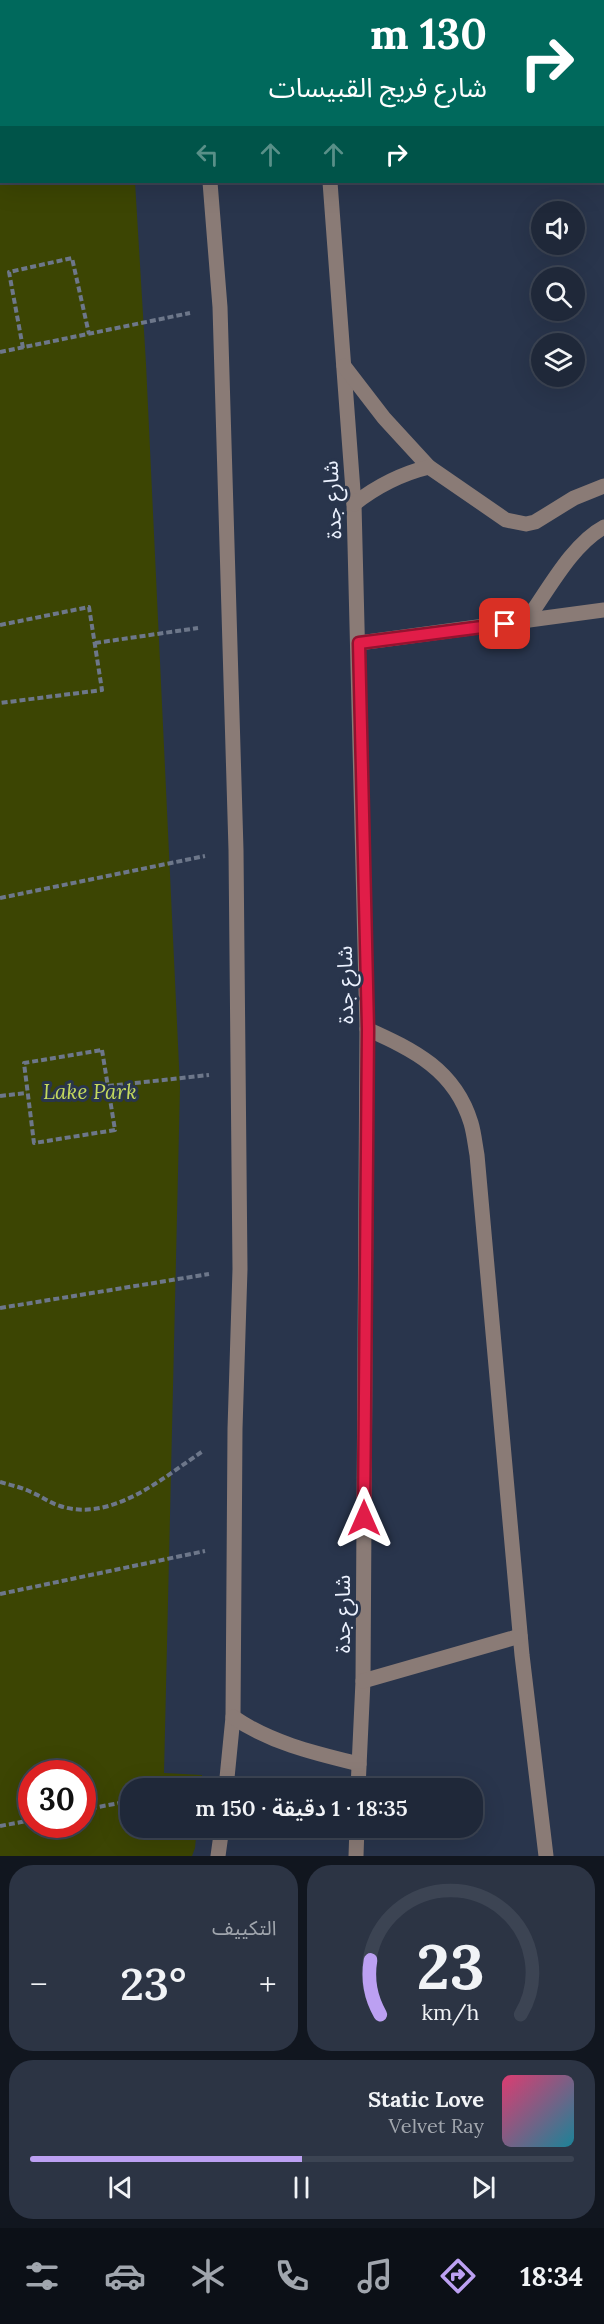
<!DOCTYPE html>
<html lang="ar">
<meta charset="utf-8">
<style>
:root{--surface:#1f2839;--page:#2c3444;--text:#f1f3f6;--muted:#a1a6ae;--line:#3c4453;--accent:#bca0f2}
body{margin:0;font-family:Lora,"Noto Sans Arabic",serif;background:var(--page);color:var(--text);direction:rtl;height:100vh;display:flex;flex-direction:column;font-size:22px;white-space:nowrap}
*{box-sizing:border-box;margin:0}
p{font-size:20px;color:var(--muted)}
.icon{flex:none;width:33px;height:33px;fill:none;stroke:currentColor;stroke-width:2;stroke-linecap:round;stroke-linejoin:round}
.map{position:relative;height:1856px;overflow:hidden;direction:ltr}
.side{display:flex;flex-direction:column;gap:9px;padding:9px;background:#11161f;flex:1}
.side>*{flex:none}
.hud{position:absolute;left:0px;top:0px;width:604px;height:183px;box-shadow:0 6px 24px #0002,0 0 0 2px var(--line);direction:rtl;background:#00695c;color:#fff;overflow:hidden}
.fabs{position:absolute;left:531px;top:201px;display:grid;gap:12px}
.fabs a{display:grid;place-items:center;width:54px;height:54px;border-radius:50%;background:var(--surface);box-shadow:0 6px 24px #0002,0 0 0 2px var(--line);font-size:30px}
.speed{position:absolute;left:18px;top:1760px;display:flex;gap:12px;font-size:30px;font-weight:700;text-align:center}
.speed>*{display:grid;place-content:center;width:78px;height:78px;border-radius:50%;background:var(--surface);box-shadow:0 6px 24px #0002,0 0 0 2px var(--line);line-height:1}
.speed .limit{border:9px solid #d22;background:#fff;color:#111}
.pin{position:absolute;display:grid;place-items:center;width:51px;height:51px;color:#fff;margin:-26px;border-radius:12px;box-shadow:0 3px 9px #0006}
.me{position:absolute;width:66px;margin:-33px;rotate:0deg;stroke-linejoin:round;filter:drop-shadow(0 0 4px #0008)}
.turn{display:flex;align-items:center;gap:21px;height:126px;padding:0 18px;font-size:27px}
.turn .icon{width:78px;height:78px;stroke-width:2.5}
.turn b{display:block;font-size:42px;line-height:51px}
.lanes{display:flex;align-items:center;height:57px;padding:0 18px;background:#0003;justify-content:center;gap:30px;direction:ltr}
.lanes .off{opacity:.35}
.big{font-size:45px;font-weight:600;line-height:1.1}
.side .widget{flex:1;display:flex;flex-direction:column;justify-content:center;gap:9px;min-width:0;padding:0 21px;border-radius:24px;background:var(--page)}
.side .dial{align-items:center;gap:0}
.dial svg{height:156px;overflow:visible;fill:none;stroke:var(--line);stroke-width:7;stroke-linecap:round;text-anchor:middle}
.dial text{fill:var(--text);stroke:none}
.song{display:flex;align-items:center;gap:18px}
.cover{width:72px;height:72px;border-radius:9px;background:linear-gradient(135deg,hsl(340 70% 55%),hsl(190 70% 35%))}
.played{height:6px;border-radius:3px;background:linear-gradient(90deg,var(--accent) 50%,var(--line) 50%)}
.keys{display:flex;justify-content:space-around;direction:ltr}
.heat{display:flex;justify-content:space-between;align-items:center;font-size:33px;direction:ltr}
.side .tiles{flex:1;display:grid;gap:9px;grid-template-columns:1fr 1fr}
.widget:last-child{grid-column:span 2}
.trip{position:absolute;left:120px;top:1778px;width:363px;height:60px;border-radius:24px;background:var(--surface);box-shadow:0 6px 24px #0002,0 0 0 2px var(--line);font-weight:600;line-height:60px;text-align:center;direction:rtl}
.menu{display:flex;height:96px;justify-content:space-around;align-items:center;background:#0c1017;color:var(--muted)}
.menu .icon{width:42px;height:42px}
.menu .on{color:var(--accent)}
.menu b{font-size:27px;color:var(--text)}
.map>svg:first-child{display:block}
.green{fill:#3c4503;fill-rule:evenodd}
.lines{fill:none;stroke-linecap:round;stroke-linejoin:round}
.path{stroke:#6d778a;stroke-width:4;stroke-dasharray:6 3;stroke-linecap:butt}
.minor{stroke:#8a7b76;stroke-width:15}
.route-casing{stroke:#92132f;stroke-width:15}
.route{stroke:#e11d48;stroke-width:10}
.labels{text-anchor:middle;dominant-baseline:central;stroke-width:6;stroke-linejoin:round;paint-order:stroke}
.street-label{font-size:21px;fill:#ebf1fe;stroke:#29354c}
.park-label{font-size:21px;font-style:italic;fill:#c5da5e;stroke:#29354c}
</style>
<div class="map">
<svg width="604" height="1856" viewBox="0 0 604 1856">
<rect width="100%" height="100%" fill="#29354c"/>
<!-- green -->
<path class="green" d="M0 0H123L2 2V182H135L146 364 180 1087 164 1773 202 1775 201 1788H130V1827H197L195 1848 192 1856H0ZM32 1773H82V1824H32Z"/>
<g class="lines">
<!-- path -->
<g class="path">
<path d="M23 348 9 272 72 258 89 334"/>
<path d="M0 352 190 313"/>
<path d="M0 625 89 607 102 690 0 703"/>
<path d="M95 643 198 628"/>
<path d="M0 898 205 856"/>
<path d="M102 1050 115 1130 34 1143 24 1063Z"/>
<path d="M108 1086 209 1075"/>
<path d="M0 1096 27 1093"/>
<path d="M0 1308 209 1274"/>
<path d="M0 1482C10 1485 21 1487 31 1492 41 1496 50 1503 60 1506 112 1523 164 1477 203 1451"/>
<path d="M0 1594 205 1551"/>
<path d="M82 1810 130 1801"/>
<path d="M0 1826 32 1820"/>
</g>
<!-- minor -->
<g class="minor">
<path d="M195 0V2"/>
<path d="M322 0 323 2"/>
<path d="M516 0V2"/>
<path d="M210 182 220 307 236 850 240 1269 235 1429 233 1717 226 1788"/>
<path d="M330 182 354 504 367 1029 363 1681 358 1788"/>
<path d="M344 366 384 418 429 467 506 520 526 524 535 522 574 498 604 486"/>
<path d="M354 504C377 486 400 474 429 467"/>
<path d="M526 621C547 592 572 544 604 527"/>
<path d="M359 643 604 610"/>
<path d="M367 1029C414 1050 455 1070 471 1123 474 1133 475 1144 477 1155L522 1655 546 1856"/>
<path d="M363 1681 520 1636"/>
<path d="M233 1717C271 1743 314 1753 359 1764"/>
<path d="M218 1856 222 1827"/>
<path d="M356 1856 357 1827"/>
</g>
</g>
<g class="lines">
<!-- route casing -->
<g class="route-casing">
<path id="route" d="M364 1518 368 1029 359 643 505 624"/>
</g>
<!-- route -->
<use href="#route" class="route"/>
</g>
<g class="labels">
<!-- street labels -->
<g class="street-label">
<text transform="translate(332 500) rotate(-93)">شارع جدة</text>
<text transform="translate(345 985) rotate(-91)">شارع جدة</text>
<text transform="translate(342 1614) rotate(-90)">شارع جدة</text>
</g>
<!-- park labels -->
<g class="park-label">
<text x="90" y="1091">Lake Park</text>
</g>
</g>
</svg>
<div class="fabs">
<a><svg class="icon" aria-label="sound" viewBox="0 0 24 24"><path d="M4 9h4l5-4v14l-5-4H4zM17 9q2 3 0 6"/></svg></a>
<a><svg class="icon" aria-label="search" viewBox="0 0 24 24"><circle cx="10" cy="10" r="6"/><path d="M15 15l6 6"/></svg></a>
<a><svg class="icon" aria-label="layers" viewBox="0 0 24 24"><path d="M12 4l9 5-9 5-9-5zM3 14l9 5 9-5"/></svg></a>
</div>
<div class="speed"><div class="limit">30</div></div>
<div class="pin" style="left:505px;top:624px;background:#d93025"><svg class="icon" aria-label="arrive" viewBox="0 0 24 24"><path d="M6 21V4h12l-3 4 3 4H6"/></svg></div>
<svg class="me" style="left:364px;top:1518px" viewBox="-20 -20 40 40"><path d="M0-17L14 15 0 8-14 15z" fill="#e11d48" stroke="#fff" stroke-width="4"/></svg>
<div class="trip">18:35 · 1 دقيقة · 150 m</div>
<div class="hud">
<div class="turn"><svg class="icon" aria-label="right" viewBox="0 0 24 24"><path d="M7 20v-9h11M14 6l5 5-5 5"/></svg><div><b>130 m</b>شارع فريج القبيسات</div></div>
<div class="lanes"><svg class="icon off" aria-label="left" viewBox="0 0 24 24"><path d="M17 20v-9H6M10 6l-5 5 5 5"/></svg><svg class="icon off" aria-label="ahead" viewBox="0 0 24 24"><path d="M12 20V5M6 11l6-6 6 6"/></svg><svg class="icon off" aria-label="ahead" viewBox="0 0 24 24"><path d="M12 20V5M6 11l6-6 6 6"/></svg><svg class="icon" aria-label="right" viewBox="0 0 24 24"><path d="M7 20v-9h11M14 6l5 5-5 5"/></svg></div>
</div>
</div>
<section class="side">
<div class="tiles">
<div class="widget dial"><svg viewBox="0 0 100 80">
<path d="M14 69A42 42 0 1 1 86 69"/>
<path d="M14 69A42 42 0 0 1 9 41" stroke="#bca0f2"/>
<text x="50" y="56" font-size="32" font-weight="700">23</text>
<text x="50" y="72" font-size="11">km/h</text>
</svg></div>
<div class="widget"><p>التكييف</p>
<div class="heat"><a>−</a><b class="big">23°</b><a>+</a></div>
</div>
<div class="widget">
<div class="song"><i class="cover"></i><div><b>Static Love</b><p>Velvet Ray</p></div></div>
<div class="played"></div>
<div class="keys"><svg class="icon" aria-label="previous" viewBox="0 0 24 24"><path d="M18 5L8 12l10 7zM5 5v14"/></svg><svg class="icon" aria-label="pause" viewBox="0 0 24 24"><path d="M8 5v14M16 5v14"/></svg><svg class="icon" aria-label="next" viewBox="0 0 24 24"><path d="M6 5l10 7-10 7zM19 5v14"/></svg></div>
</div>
</div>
</section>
<nav class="menu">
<b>18:34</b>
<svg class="icon on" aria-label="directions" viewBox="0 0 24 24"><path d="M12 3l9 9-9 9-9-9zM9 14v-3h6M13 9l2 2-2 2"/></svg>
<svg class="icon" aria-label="music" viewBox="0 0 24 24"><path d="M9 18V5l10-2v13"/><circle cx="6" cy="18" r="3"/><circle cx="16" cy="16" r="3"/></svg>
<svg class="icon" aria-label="phone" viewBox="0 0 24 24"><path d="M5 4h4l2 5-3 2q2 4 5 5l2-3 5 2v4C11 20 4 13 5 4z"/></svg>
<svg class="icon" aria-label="climate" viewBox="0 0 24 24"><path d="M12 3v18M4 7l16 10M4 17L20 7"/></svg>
<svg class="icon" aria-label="car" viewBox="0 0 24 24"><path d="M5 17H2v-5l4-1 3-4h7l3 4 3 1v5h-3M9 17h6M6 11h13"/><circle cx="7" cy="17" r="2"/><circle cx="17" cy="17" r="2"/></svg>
<svg class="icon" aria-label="filters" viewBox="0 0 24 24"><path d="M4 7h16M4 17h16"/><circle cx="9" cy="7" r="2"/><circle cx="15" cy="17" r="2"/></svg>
</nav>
